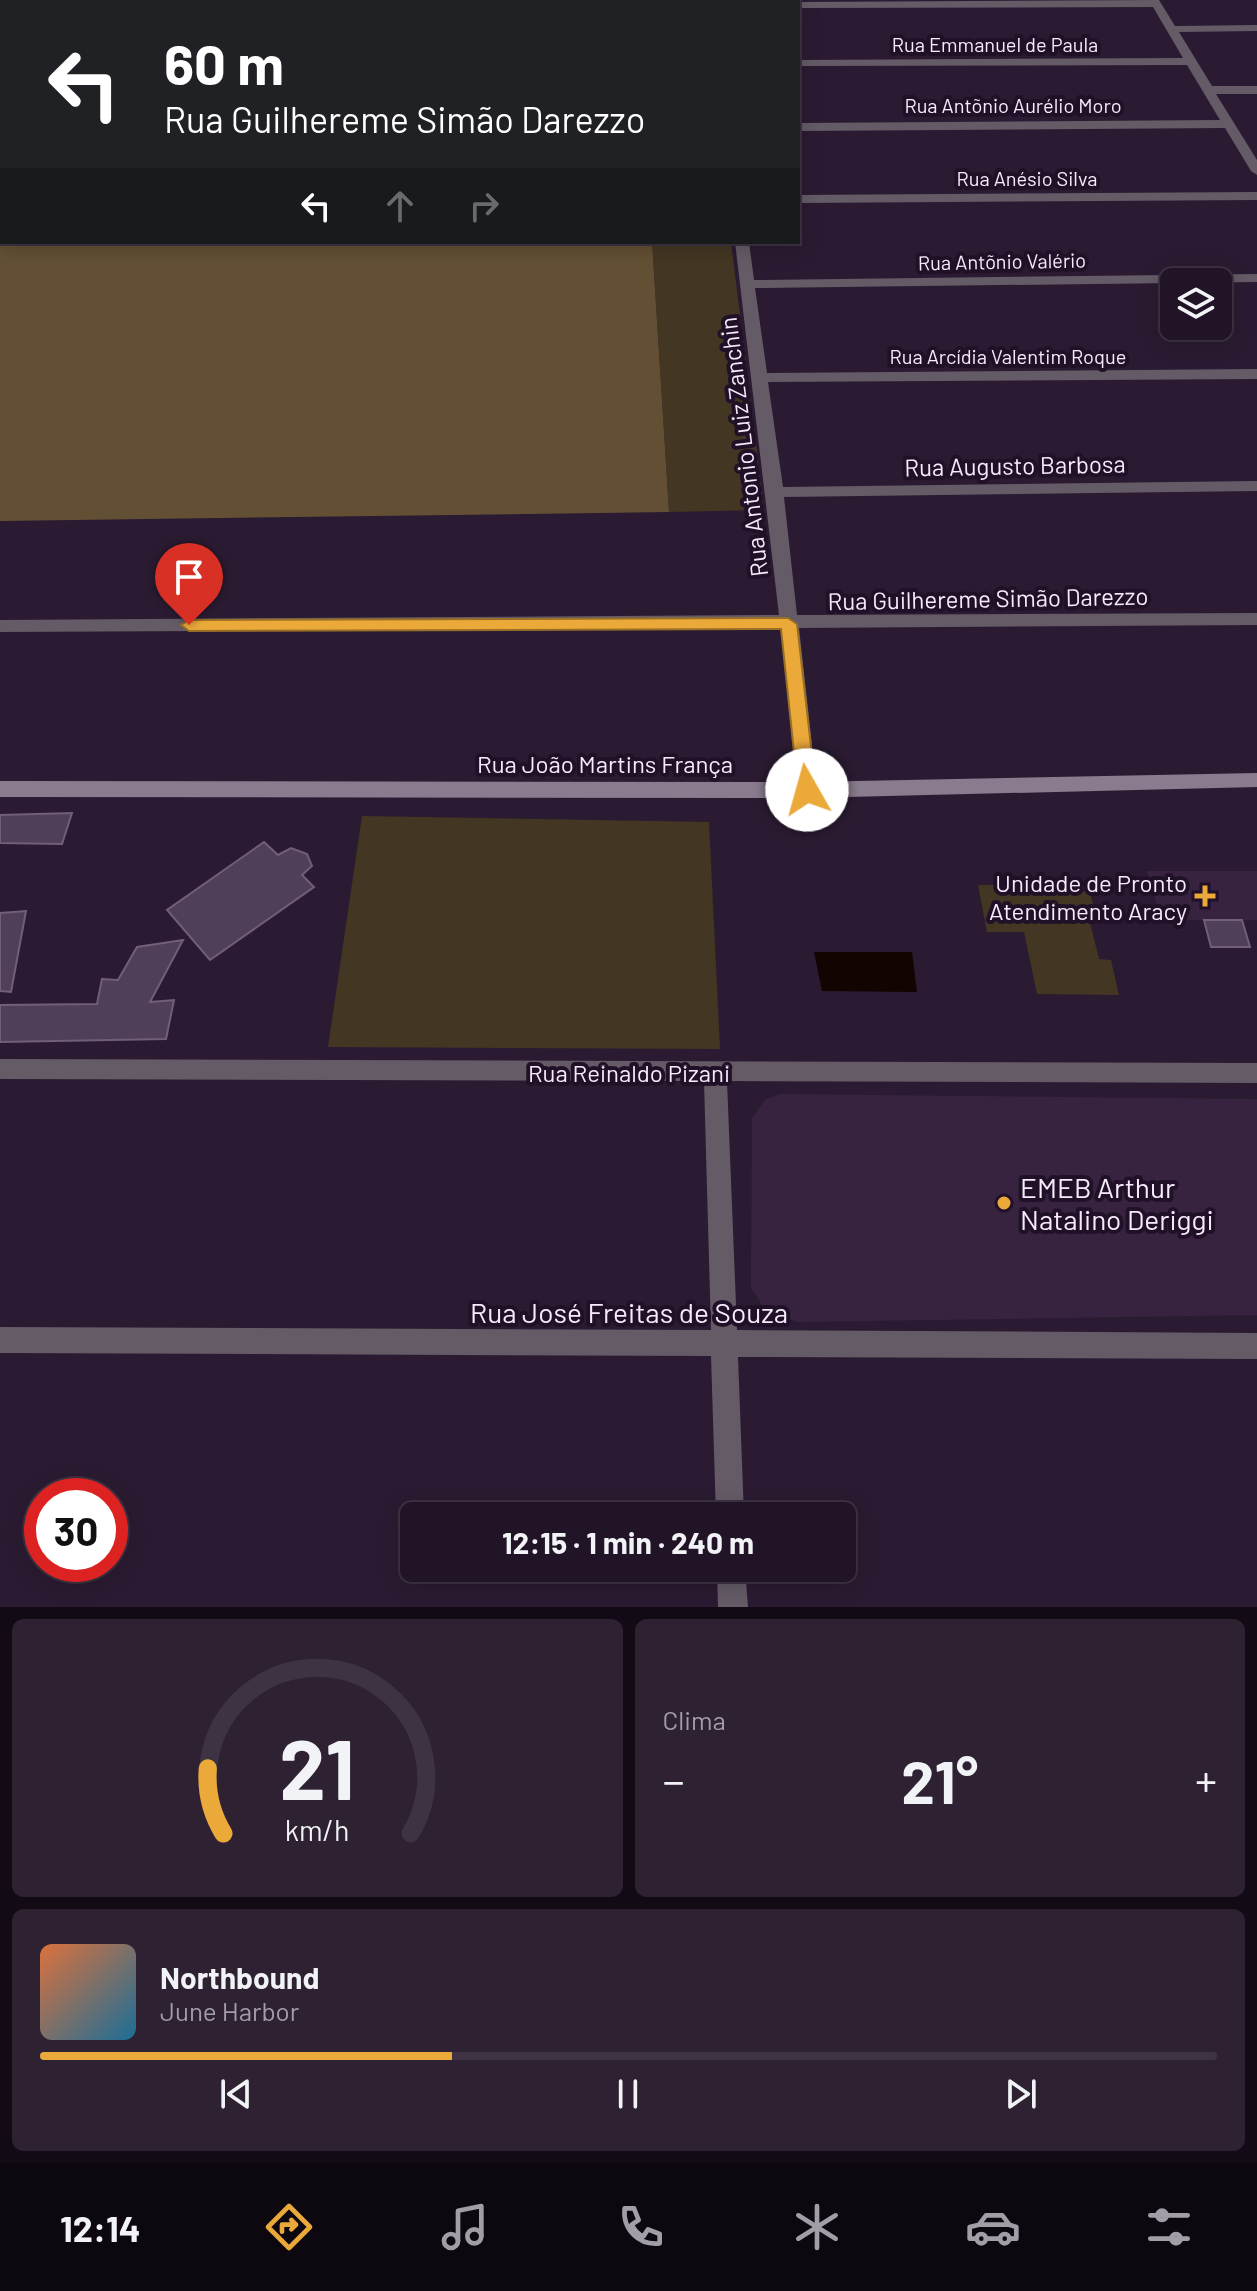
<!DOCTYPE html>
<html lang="pt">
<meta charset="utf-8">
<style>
:root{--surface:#201426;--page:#2d2132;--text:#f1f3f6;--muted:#a29ea7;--line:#3d3343;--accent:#eba93a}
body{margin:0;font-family:Barlow,sans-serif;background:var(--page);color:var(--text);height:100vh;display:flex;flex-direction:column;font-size:30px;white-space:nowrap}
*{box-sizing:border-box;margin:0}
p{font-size:26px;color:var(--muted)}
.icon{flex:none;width:44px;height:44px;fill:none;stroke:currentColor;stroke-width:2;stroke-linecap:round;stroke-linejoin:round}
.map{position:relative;height:1607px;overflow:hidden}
.sheet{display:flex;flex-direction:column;gap:12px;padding:12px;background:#120b15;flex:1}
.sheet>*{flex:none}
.guide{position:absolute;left:0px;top:0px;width:800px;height:244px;box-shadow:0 4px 20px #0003,0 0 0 2px var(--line);background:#202124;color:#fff;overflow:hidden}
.fabs{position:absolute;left:1160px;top:268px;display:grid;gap:16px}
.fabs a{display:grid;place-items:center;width:72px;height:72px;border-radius:12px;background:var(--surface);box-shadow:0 4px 20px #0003,0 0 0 2px var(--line);font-size:40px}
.speed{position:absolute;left:24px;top:1478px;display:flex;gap:16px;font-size:40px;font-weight:700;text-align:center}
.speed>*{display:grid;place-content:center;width:104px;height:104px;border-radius:50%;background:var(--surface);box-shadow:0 4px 20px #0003,0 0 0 2px var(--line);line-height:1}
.speed .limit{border:12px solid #d22;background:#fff;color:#111}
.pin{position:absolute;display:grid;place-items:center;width:68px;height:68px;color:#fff;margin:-82px -34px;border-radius:50% 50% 50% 0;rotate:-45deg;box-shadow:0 0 8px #0007}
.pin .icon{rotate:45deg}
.me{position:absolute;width:88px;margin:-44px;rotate:353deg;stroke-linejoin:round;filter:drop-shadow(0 0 6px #0008)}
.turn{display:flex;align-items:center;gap:28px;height:168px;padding:0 32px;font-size:36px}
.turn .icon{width:104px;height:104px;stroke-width:2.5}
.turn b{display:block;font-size:56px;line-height:68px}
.lanes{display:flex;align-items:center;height:76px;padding:0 32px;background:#0003;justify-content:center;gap:40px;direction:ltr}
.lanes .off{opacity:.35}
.big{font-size:60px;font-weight:700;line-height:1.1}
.sheet .widget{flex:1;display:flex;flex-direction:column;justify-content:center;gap:12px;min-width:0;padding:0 28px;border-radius:12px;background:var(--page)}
.sheet .dial{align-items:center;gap:0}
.dial svg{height:208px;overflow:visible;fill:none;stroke:var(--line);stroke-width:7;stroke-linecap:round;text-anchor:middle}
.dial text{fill:var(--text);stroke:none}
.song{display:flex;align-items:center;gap:24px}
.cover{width:96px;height:96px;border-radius:12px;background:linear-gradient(135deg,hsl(20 70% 55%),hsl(200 70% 35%))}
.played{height:8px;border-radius:4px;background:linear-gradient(90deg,var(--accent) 35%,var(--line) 35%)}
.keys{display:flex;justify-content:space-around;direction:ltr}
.heat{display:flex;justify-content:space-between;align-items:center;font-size:44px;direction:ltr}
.sheet .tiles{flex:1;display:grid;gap:12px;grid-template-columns:1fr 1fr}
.widget:last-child{grid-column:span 2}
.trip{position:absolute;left:400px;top:1502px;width:456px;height:80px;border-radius:12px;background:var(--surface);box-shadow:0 4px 20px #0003,0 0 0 2px var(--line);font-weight:700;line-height:80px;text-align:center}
.dock{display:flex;height:128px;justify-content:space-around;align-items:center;background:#0d080f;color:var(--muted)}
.dock .icon{width:56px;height:56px}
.dock .current{color:var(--accent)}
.dock b{font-size:36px;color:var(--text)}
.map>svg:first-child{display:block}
.built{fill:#37233f}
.green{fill:#433622}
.forest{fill:#635034}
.water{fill:#120400}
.building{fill:#503f59;stroke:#715f7a;stroke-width:2}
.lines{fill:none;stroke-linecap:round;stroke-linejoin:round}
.street{fill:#645b67;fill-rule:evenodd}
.secondary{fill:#897c8f;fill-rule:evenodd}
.route{fill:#eba93a;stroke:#996e26;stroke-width:2}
.poi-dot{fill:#eba93a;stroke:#211128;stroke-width:3}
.labels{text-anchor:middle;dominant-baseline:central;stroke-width:8;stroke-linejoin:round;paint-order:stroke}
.far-street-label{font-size:20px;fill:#f6ebfb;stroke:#211128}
.street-label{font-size:24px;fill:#f6ebfb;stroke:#211128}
.poi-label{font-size:24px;fill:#f6ebfb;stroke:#211128;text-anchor:end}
.near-poi-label{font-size:28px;fill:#f6ebfb;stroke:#211128;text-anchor:start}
.near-street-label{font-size:28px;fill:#f6ebfb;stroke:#211128}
</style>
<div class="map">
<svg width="1257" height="1607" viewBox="0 0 1257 1607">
<rect width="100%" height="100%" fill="#2b1b32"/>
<!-- built -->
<g class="built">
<path d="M1147 871H1257V920H1161Z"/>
<path d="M780 1094 1257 1099V1315L797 1322 779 1315 762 1305 751 1288 752 1118 765 1100Z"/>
</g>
<!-- green -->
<g class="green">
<path d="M652 242H731L764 510 669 512Z"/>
<path d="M362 816 709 822 720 1049 328 1047Z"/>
<path d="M978 885H1088L1095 913 1088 914 1099 959 1111 960 1119 995 1037 994 1024 932H987Z"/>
</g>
<!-- forest -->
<path class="forest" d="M0 114 2 242H652L669 512 0 521Z"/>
<!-- water -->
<path class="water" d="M814 952H912L917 992 822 991Z"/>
<!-- building -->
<g class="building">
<path d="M72 813 62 844 0 843V815Z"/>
<path d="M264 842 278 855 291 848 307 854 312 866 302 875 314 887 210 960 167 910Z"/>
<path d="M26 911 11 992 0 991V913Z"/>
<path d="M1204 920H1242L1250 947H1211Z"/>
<path d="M183 940 150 1002 174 1000 166 1039 0 1042V1005L97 1004 102 979 118 980 137 947Z"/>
</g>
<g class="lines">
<!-- street -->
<g class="street">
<rect x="472" y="0" width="10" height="2"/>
<path d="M706 0H716L717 2H707Z"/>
<path d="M1159 0 1175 26 1257 25V31L1179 32 1212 86H1257V94H1216L1257 160V175L1251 171 1225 128 798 131V123L1220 120 1187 65 798 66V60L1183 58 1153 7 798 8V2Z"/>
<rect x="0" y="7" width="2" height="7"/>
<rect x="0" y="105" width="2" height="8"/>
<path d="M1257 192V200L798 203V195Z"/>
<path d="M735 242H749L754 280 1257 274V282L755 288 767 373 1257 369V379L768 382 783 487 1257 481V491L784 497 797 615 1257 613V625L799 628 817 790 814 795H800L797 790 781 628 0 632V620L779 615Z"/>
<path d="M0 1059 1257 1063V1083L727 1081 737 1330 1257 1333V1359L738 1357 744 1516H716L711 1356 0 1353V1327L711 1330 704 1081 0 1079Z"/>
<path d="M717 1568H745L748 1607H718Z"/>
</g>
<!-- secondary -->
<path class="secondary" d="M1257 773V787L807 798 0 797V781L807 782Z"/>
</g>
<!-- route -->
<path class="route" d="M788 618 797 624 816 790 807 797 798 790 781 629 189 631 181 625 189 620Z"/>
<!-- markers -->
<g class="poi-dot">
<path d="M1201 884h8v8h8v8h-8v8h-8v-8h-8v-8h8z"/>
<circle cx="1004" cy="1203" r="8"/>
</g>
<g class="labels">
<!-- far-street labels -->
<g class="far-street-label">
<text x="995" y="44">Rua Emmanuel de Paula</text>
<text x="1013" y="105">Rua Antõnio Aurélio Moro</text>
<text x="1027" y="178">Rua Anésio Silva</text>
<text transform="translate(1002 261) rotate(-1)">Rua Antõnio Valério</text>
<text x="1008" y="356">Rua Arcídia Valentim Roque</text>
</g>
<!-- street labels -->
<g class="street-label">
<text transform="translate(743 447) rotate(-97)">Rua Antonio Luiz Zanchin</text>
<text transform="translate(1015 465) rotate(-1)">Rua Augusto Barbosa</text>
<text transform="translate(988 598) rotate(-1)">Rua Guilhereme Simão Darezzo</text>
<text x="605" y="763">Rua João Martins França</text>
<text x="629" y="1072">Rua Reinaldo Pizani</text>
</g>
<!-- poi labels -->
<g class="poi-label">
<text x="1187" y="882">Unidade de Pronto<tspan x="1187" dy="28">Atendimento Aracy</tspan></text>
</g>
<!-- near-poi labels -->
<g class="near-poi-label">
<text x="1020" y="1187">EMEB Arthur<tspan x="1020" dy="32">Natalino Deriggi</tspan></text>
</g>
<!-- near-street labels -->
<g class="near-street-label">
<text x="629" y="1312">Rua José Freitas de Souza</text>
</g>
</g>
</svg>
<div class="fabs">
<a><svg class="icon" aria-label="layers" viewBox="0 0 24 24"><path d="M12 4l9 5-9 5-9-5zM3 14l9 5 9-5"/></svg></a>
</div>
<div class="speed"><div class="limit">30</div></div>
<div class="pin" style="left:189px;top:625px;background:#d93025"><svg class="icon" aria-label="arrive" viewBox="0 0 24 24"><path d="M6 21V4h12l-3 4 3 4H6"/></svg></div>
<svg class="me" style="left:807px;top:790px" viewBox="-20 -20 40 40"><circle r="19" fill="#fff"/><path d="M0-13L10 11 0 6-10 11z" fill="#eba93a"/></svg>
<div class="trip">12:15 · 1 min · 240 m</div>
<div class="guide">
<div class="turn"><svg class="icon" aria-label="left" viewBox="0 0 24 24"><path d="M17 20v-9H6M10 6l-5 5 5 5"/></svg><div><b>60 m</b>Rua Guilhereme Simão Darezzo</div></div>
<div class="lanes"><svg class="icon" aria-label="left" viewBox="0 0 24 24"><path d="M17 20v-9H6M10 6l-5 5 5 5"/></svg><svg class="icon off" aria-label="ahead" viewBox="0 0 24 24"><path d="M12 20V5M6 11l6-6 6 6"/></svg><svg class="icon off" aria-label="right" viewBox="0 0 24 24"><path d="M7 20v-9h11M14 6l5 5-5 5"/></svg></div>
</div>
</div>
<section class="sheet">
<div class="tiles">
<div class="widget dial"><svg viewBox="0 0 100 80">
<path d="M14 69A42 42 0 1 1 86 69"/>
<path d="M14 69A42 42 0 0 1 8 44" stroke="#eba93a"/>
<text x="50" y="56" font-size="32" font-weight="700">21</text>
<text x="50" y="72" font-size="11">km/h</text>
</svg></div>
<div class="widget"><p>Clima</p>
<div class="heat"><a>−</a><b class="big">21°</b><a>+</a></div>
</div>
<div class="widget">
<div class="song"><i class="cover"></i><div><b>Northbound</b><p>June Harbor</p></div></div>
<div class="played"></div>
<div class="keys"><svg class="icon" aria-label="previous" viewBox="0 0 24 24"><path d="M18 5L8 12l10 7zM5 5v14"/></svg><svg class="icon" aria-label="pause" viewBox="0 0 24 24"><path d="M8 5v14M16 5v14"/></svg><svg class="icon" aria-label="next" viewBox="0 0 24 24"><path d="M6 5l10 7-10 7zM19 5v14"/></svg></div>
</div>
</div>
</section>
<nav class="dock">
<b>12:14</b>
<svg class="icon current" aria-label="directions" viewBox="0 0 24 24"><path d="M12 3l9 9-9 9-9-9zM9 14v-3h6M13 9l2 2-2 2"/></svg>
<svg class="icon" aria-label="music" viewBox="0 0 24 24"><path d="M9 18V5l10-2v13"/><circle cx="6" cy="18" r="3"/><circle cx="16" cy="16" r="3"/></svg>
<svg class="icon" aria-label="phone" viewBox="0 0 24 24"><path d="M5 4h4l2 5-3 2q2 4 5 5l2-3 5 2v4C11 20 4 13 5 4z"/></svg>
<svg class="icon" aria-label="climate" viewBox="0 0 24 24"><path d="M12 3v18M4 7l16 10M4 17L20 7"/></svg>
<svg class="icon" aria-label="car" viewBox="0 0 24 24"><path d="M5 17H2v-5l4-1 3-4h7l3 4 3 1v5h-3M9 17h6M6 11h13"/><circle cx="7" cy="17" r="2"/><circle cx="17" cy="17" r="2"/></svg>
<svg class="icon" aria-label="filters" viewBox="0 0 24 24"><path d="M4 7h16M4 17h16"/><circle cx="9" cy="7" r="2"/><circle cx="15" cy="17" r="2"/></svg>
</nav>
